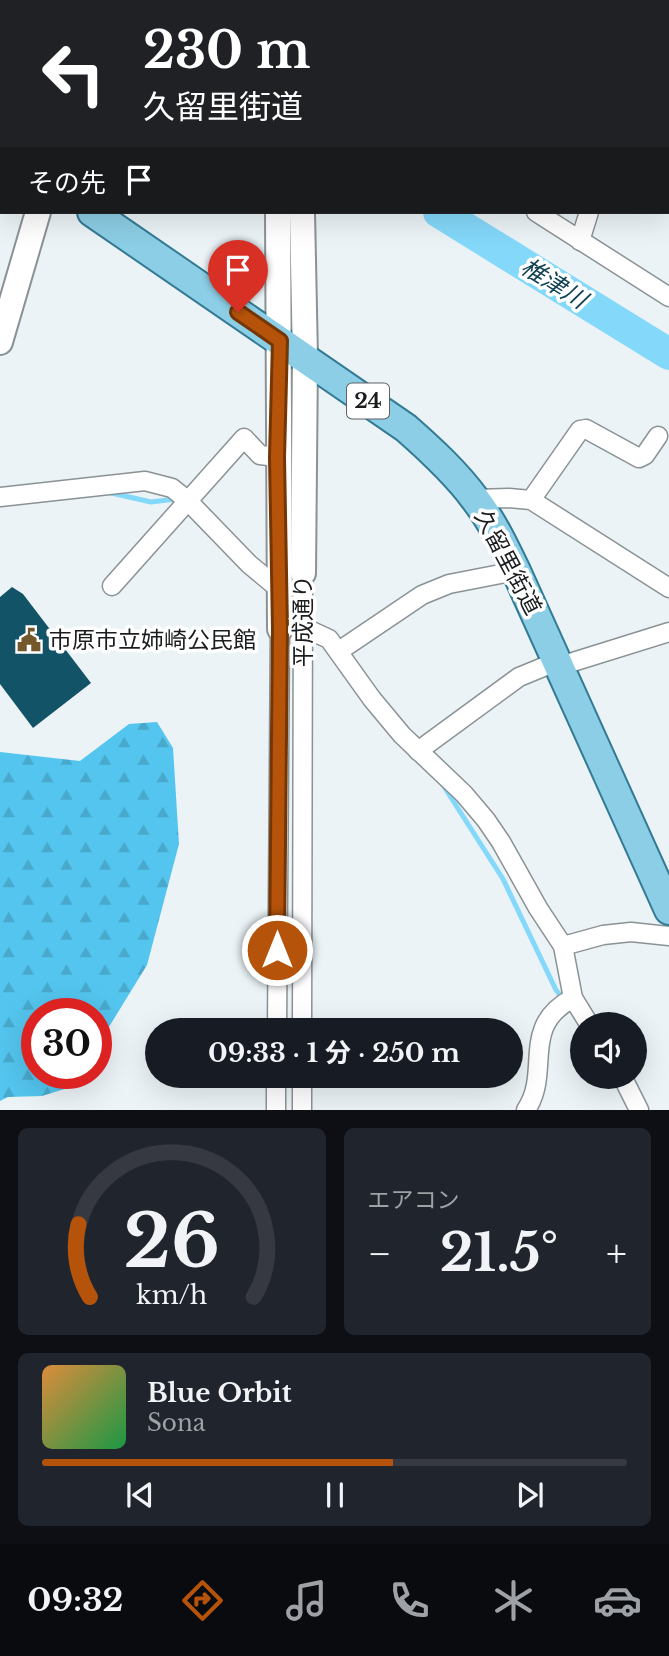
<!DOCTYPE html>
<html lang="ja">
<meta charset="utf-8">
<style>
:root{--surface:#171b24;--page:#20242c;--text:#f1f3f6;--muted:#9ea1a6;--line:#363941;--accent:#b45309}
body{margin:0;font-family:"Libre Baskerville","Noto Sans JP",serif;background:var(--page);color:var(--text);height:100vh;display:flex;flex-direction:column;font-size:26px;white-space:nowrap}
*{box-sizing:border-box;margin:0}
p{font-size:23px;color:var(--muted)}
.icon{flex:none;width:38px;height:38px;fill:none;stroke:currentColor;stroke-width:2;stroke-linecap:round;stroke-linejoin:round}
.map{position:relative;height:1110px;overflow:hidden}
.sheet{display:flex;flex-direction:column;gap:18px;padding:18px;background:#0d0f14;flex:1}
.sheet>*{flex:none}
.top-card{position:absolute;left:0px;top:0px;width:670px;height:214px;box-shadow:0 7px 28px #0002;background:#202124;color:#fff;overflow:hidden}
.tools{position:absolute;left:570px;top:1012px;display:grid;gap:14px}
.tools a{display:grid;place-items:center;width:77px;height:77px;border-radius:50%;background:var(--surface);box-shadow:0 7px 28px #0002;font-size:35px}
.speed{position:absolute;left:21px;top:998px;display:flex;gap:14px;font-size:35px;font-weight:700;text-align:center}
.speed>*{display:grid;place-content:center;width:91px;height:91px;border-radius:50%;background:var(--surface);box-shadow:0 7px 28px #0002;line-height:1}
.speed .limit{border:10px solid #d22;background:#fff;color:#111}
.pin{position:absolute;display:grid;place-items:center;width:60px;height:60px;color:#fff;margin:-72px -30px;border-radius:50% 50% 50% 0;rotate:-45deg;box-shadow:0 0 7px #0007}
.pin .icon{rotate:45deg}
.me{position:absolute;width:77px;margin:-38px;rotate:0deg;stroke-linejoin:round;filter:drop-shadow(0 0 5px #0008)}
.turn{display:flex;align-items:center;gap:24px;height:147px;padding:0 28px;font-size:32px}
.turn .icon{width:91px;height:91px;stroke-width:2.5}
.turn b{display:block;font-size:49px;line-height:60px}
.then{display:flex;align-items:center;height:66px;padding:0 28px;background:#0003;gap:14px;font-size:26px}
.big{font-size:52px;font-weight:700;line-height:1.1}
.sheet .widget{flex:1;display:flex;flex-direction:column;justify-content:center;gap:10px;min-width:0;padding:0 24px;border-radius:10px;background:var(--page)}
.sheet .dial{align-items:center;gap:0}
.dial svg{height:182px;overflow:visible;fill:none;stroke:var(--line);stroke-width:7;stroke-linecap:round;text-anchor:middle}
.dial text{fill:var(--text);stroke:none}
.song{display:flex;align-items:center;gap:21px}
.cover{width:84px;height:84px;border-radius:10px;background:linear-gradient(135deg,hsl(30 70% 55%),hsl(140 70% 35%))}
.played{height:7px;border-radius:4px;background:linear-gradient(90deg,var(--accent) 60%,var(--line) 60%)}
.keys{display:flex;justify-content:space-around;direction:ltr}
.heat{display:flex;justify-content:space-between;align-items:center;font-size:38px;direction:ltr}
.sheet .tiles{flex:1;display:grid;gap:18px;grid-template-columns:1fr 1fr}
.widget:last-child{grid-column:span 2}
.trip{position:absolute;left:145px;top:1018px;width:378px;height:70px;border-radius:35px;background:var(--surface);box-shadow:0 7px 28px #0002;font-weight:700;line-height:70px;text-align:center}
.dock{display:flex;height:112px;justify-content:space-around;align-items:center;background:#090b0e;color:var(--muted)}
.dock .icon{width:49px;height:49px}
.dock .active{color:var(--accent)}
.dock b{font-size:32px;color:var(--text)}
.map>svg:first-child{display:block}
.forest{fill:url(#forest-firs)}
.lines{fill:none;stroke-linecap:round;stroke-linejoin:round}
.stream{stroke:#84d8fa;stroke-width:5}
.river{stroke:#84d8fa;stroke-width:32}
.building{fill:#135368}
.street-casing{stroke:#8b9295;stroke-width:21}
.secondary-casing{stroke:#8b9295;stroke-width:28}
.primary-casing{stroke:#337a94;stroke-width:32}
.street{stroke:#fff;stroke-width:18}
.secondary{stroke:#fff;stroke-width:24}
.primary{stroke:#8ccee5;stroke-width:28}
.route-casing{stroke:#753606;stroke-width:18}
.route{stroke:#b45309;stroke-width:12}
.labels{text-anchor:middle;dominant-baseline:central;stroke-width:7;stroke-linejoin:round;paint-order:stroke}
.shield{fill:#fff;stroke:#5f6062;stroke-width:2}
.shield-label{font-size:21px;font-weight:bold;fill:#1a1c1e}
.street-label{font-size:23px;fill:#1a1c1e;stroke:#fff}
.poi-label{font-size:23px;fill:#1a1c1e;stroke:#fff;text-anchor:start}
.water-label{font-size:24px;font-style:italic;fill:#104253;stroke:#fff}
</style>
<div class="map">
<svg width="669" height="1110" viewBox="0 0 669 1110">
<defs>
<pattern id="forest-firs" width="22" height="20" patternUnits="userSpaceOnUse" patternTransform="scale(1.75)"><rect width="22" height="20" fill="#53c5ee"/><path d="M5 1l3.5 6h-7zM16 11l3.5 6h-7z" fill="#48a9cc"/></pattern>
</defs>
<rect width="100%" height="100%" fill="#ebf3f7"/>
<!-- forest -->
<path class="forest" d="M157 722 173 748 179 844 147 965 96 1048V1013H37V1073H80L71 1087 42 1096 8 1097 0 1101V752L80 761 129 724Z"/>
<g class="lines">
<!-- stream -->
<g class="stream">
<path d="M107 492 151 502 176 499"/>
<path d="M443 785 503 879 556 990 565 1001"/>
</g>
<!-- river -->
<g class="river">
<path d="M104 0 107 2"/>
<path d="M439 212 669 354"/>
</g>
</g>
<!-- building -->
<path class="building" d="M12 587 23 594 91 683 33 728 0 684V597Z"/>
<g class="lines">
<!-- street casing -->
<g class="street-casing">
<g id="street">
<path d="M328 0V2"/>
<path d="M631 0 632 2"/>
<path d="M668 95 669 96"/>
<path d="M668 164 669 163"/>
<path d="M536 212 669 297"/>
<path d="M580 241 589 212"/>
<path d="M0 497 145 481 172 488 187 500 249 564 279 589"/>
<path d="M475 499 509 498 531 500 669 588"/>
<path d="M531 500 580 430 586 429 639 458 645 455 658 436"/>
<path d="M112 586 244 438 260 455 277 457"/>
<path d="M303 627 329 639 372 699 402 735 464 794 486 820 501 842 538 908 563 946 573 998 589 1024"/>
<path d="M339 651 422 595 449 584 516 571"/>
<path d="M560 666 669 632"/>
<path d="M418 751 519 677 558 661"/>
<path d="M563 946 603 935 631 932 669 936"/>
<path d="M277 1031 280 629"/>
<path d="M302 1031 303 573"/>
<path d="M622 1076 639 1110"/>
<path d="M276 1110V1076"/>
<path d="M302 1110V1076"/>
<path d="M526 1110C552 1071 519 1027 573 998"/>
</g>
</g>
<!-- secondary casing -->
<g class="secondary-casing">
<g id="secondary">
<path d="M306 0V2"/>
<path d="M280 2V0"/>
<path d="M278 212 280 629"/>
<path d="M302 212 305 358 303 573"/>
<path d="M0 342 38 212"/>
</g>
</g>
<!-- primary casing -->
<g class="primary-casing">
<g id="primary">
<path d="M0 148 2 149"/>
<path d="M92 212 406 428C431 450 456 473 475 499 492 521 504 546 516 571L669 910"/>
</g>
</g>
<!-- street -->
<use href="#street" class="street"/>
<!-- secondary -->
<use href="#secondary" class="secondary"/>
<!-- primary -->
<use href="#primary" class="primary"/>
</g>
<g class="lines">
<!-- route casing -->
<g class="route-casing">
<path id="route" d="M238 312 280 341 277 457 280 629 277 950"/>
</g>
<!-- route -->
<use href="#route" class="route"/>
</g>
<!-- icons -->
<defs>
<g id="civic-bare" transform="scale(1.89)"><path d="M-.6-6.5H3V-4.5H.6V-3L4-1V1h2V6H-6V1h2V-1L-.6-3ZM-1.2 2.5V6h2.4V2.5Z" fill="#74572b" stroke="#fff" stroke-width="2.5" paint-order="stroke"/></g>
</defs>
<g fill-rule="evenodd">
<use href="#civic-bare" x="29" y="640"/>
</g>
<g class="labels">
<!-- shield labels -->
<rect class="shield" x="347" y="383.5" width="42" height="35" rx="5"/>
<g class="shield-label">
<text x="368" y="401">24</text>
</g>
<!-- street labels -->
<g class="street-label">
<text transform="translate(508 562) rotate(62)">久留里街道</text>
<text transform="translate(303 621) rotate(-90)">平成通り</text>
</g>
<!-- poi labels -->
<g class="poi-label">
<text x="49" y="640">市原市立姉崎公民館</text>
</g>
<!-- water labels -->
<g class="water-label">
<text transform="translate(554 283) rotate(32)">椎津川</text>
</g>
</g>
</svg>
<div class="tools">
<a><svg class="icon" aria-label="sound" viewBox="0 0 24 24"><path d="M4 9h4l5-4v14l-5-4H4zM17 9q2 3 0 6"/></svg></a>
</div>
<div class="speed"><div class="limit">30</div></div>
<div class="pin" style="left:238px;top:312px;background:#d93025"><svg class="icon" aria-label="arrive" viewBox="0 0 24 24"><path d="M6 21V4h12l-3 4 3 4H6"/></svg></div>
<svg class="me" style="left:277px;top:950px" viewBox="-20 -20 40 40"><circle r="17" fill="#b45309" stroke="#fff" stroke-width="3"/><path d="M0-11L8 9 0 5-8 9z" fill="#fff"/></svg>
<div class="trip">09:33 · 1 分 · 250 m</div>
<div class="top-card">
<div class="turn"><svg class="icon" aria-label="left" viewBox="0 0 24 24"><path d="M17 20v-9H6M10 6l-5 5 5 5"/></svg><div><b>230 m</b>久留里街道</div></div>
<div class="then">その先<svg class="icon" aria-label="arrive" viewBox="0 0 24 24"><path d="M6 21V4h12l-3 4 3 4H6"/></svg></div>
</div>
</div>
<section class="sheet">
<div class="tiles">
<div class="widget dial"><svg viewBox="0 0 100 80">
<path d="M14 69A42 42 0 1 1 86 69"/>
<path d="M14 69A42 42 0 0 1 9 37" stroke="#b45309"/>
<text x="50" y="56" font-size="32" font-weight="700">26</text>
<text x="50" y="72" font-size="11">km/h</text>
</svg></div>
<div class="widget"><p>エアコン</p>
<div class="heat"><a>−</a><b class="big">21.5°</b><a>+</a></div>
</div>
<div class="widget">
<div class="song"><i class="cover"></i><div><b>Blue Orbit</b><p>Sona</p></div></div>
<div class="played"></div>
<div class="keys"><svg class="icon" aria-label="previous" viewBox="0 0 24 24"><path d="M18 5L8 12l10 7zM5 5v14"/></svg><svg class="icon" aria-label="pause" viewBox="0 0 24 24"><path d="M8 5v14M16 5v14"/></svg><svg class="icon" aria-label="next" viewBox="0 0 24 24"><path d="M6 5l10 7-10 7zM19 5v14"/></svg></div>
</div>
</div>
</section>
<nav class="dock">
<b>09:32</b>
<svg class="icon active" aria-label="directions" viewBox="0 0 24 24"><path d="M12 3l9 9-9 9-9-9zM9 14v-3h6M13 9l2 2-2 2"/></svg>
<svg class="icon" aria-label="music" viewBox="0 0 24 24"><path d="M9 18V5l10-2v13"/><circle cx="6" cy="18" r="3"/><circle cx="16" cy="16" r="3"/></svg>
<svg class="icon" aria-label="phone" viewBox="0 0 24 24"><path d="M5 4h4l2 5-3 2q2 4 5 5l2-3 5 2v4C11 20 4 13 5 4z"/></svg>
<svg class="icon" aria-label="climate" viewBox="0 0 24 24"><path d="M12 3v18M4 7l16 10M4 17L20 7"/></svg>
<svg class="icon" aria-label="car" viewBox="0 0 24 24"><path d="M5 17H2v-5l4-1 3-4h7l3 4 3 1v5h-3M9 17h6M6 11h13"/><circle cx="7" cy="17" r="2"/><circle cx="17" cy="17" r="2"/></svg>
</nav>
